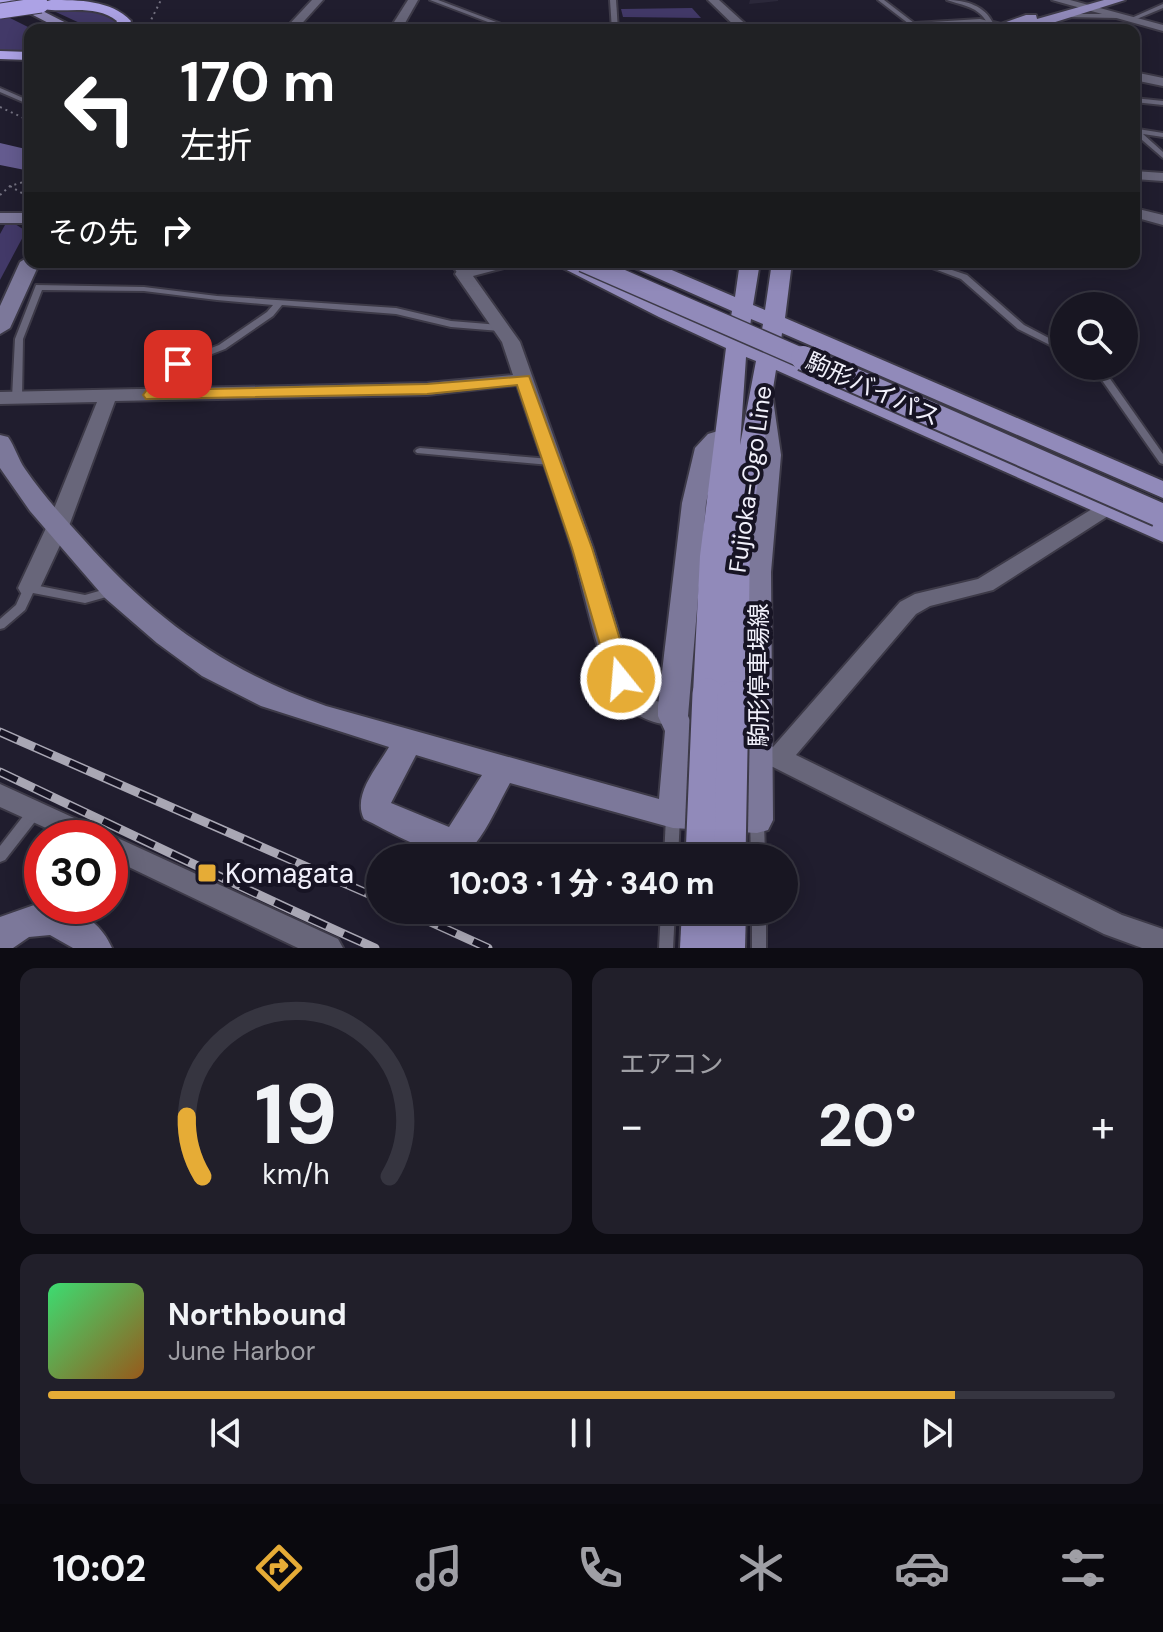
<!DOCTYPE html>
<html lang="ja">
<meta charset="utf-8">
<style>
:root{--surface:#181622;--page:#211f2a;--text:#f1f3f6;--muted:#9f9fa5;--line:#363540;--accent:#e6ac36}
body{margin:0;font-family:"DM Sans","Noto Sans JP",sans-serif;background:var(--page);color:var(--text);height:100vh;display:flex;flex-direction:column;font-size:30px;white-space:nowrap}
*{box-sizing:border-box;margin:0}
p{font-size:26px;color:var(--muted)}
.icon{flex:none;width:44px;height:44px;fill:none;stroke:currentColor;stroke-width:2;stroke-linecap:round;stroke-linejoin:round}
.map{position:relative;height:948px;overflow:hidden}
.panel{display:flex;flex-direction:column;gap:20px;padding:20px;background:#0d0c13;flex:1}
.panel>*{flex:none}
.hud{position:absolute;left:24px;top:24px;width:1116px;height:244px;border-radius:16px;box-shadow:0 4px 20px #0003,0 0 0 2px var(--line);background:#202124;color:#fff;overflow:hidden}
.fabs{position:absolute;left:1050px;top:292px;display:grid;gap:16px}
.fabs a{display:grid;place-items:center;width:88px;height:88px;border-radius:50%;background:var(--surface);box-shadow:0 4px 20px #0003,0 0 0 2px var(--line);font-size:40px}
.speed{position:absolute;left:24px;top:820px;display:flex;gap:16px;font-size:40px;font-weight:700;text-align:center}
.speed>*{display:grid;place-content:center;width:104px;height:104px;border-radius:50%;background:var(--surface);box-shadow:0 4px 20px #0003,0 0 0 2px var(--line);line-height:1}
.speed .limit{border:12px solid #d22;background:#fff;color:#111}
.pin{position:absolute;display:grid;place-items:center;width:68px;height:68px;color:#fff;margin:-34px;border-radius:16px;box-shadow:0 4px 12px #0006}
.me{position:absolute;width:88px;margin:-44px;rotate:343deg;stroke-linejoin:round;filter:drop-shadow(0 0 6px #0008)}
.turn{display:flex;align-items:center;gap:28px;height:168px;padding:0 24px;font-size:36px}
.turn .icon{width:104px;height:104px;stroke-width:2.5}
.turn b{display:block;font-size:56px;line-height:68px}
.then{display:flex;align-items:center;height:76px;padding:0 24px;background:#0003;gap:16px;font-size:30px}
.big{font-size:60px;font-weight:800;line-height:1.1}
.panel .card{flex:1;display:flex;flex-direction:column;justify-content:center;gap:12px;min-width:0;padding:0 28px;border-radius:16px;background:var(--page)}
.panel .dial{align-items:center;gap:0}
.dial svg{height:208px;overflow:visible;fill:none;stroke:var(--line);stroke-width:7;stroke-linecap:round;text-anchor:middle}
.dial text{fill:var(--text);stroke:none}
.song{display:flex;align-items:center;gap:24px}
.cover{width:96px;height:96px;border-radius:12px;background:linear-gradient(135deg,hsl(140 70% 55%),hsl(30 70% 35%))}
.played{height:8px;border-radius:4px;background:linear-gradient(90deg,var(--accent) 85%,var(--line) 85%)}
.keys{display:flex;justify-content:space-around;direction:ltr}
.heat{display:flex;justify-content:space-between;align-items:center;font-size:44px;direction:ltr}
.panel .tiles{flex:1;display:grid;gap:20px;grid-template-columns:1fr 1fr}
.card:last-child{grid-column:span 2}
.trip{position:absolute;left:366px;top:844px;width:432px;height:80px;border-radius:40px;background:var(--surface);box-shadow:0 4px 20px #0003,0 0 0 2px var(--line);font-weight:800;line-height:80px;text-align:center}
.tab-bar{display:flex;height:128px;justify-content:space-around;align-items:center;background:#0a090e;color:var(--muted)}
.tab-bar .icon{width:56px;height:56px}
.tab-bar .current{color:var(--accent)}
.tab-bar b{font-size:36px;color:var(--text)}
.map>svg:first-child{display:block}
.green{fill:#423968}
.water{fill:#645b8f}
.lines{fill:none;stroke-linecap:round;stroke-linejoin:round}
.lane-casing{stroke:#3d3a48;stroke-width:4}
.street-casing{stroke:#3d3a48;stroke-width:4}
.secondary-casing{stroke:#3d3a48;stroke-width:4}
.primary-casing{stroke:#3d3a48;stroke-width:4}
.highway-casing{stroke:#3d3a48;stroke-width:4}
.path{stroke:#747281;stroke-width:2;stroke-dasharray:2 4;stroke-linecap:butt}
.lane{fill:#68667a;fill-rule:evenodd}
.street{fill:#68667a;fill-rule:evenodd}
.secondary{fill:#7c789a;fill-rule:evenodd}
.primary{fill:#918aba;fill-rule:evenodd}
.highway{fill:#aca2e5;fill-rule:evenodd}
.rail-casing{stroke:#a9a7b4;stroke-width:9}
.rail{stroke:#171424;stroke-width:6;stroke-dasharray:19;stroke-linecap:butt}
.primary-bridge-far2-casing{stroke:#3d3a48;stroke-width:22;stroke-linecap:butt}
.primary-bridge-far1-casing{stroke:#3d3a48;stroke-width:28;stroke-linecap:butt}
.primary-bridge-casing{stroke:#3d3a48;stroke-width:35;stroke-linecap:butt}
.highway-bridge-casing{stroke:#3d3a48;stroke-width:17;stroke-linecap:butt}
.primary-bridge-far2{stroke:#918aba;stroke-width:19}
.primary-bridge-far1{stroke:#918aba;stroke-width:24}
.primary-bridge{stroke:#918aba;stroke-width:31}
.highway-bridge{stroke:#aca2e5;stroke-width:15}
.shaded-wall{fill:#2b283a}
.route{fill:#e6ac36;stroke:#967023;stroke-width:2}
.poi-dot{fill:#e6ac36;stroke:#171424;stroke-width:3}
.labels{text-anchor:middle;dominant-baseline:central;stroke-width:8;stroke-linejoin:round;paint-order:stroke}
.street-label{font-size:24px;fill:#f1f0fb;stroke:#171424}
.near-poi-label{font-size:28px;fill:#f1f0fb;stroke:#171424;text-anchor:start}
</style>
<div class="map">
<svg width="1163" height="948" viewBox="0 0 1163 948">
<rect width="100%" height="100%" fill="#201d2e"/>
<!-- green -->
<g class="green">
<path d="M45 7 97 8 115 19V23L109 30H95Z"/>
<path d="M692 8 701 18 623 17 621 9Z"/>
<path d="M0 13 34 30H30V53L0 52Z"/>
<path d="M15 224 26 231 0 280V234L5 225Z"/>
</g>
<!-- water -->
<path class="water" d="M0 143 30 150V171L0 165Z"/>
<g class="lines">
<!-- lane casing -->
<g class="lane-casing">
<g id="lane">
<path d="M430 0H438L517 30H509Z"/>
<path d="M610 0H616L618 30H612Z"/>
<path d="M878 0H884L918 26 913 27Z"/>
<path d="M947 0C966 0 985 6 993 23L988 24C978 6 964 6 947 0Z"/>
<path d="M1163 4V8L1132 21 1127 20Z"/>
<path d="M1066 14H1119L1122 16 1119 18 1064 17 1063 16Z"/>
<path d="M0 88 30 101V105L0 92Z"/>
<path d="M1134 98 1163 101V105L1134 102Z"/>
<path d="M1134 127 1138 129 1163 133V137L1143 134 1163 152V158L1134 133Z"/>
<path d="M449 262H457L467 274 466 276H460Z"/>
<path d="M916 262H928L967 275 1024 325 1064 346V352L1018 329 961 279Z"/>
<path d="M36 285 144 287 217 296 396 308 451 321 500 325 504 328 500 331 451 327 396 314 282 305 273 316 225 349 181 366 167 379 155 397 152 398 147 395 161 375 175 362 219 345 267 312 273 305 217 300 144 291 42 290 23 339 22 398 17 401 12 398 15 339Z"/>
<path d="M1092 366H1101L1163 454V464L1160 463Z"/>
<path d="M420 448 550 459 555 462 550 465 417 453 415 451 417 449Z"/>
<path d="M29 584 85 595 113 587 117 588 119 591 117 594 85 603 33 593 25 610 4 628 0 629V619L16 605 25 585Z"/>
<path d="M36 804 41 806 43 810 41 814 5 860 0 862V846L31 806Z"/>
<path d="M673 811 678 813 680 817 678 858H664L666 817 668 813Z"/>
<path d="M757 814 762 816 764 820 765 858H751L750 820 752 816Z"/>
<path d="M661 910H675L673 948H659Z"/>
<rect x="752" y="910" width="14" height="38"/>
</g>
</g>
<!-- street casing -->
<g class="street-casing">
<g id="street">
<path d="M312 0H323L296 30H284Z"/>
<path d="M408 0H418L401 30H389Z"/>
<path d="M708 0H719L752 30H739Z"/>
<path d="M1052 0H1070L1163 25V31Z"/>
<path d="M980 19 1027 30 980 25 844 30 850 27Z"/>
<path d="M1134 72 1163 78V86L1134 80Z"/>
<path d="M1134 171 1163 173V181L1134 179Z"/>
<path d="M1134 208 1163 215V225L1134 217Z"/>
<path d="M490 262H517L515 265 473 276 520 342 593 548 633 679 650 699 682 709 685 716 682 723C662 729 634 717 622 701 598 669 584 589 572 549 555 494 535 440 517 385L427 395 115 401 69 526 40 588 37 593H21L18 588 47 526 97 402 0 404V392L427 383 513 375 502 342 455 274 457 271Z"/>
<path d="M1115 495 1122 497 1125 502 1122 507 993 590 930 606 916 614 796 755 1122 915 1163 929V948H1142L1104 934 773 767 749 761 745 754 749 747 758 744 773 747 900 602 915 594 978 579Z"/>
<path d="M0 784 338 939 343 948H298L110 858V838H68L0 807Z"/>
</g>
</g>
<!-- secondary casing -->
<g class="secondary-casing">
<g id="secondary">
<rect x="0" y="213" width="30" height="10"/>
<path d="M30 256V262H40L10 328 0 334V306L20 262Z"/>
<path d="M762 392 773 399 781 455 771 572 773 820 768 830 757 833 673 828 510 783C499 802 489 827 475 844 451 871 390 831 364 819 352 795 377 768 389 747L261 706 202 676 157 643 105 598 30 511 0 468V435L8 437C15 447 18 459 25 469 42 494 63 517 84 540 154 619 226 671 326 706L659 799 665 731 658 716V706L682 503 695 448 708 434 728 428 736 430 740 435 718 450 706 503 688 716 695 731 690 803 741 806 745 572 757 455 751 399ZM416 755 482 775 449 827 391 803Z"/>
<path d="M37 904C43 906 54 905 62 907 85 912 103 927 112 948H73L50 935 29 937 13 948H0V917Z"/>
</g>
</g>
<!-- primary casing -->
<g class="primary-casing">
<g id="primary">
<path d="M4 0H21L80 30H62Z"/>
<path d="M1104 0H1125L1030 30H984L1026 15H1036L1037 19Z"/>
<path d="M551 262H576L728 333 732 311 630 266 627 262H653L735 297 740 262H760L753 305 765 310 772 262H792L785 318 1163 481V498L782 333 779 355 1163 524V542L776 370 750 531 748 697 743 705 733 708 723 705 720 699 708 705 698 702 693 694 700 556 726 348 659 317ZM751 319 763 324 759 346 748 342ZM746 357 756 361 740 445Z"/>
<path d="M682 910H746L745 948H680Z"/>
</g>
</g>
<!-- highway casing -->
<g class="highway-casing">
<g id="highway">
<path d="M0 0H11L0 5Z"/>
<path d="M51 0C79 0 111 0 131 21L126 30H112L117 21C91 0 53 18 34 5Z"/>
<path d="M0 51 30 52V60L0 59Z"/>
</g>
</g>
<!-- path -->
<g class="path">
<path d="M146 30 161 0"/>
<path d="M0 107 30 121"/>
<path d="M10 186 30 198"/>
<path d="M0 195 10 186 30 180"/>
</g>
<!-- lane -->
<use href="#lane" class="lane"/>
<!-- street -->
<use href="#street" class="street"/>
<!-- secondary -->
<use href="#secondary" class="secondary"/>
<!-- primary -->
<use href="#primary" class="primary"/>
<!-- highway -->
<use href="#highway" class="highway"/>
<!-- rail casing -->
<g class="rail-casing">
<g id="rail">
<path d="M0 732 380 899"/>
<path d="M0 772C125 831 249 892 375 948"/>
<path d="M404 910 488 948"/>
</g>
</g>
<!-- rail -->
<use href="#rail" class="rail"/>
<!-- primary-bridge-far2 casing -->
<g class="primary-bridge-far2-casing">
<path id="primary-bridge-far2" d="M583 262 807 360"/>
</g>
<!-- primary-bridge-far1 casing -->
<g class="primary-bridge-far1-casing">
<path id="primary-bridge-far1" d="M803 358 1158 514"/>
</g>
<!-- primary-bridge casing -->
<g class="primary-bridge-casing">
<g id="primary-bridge">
<path d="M701 858 708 694"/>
<path d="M730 858 733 697"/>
</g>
</g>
<!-- highway-bridge casing -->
<g class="highway-bridge-casing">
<path id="highway-bridge" d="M0 11 41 5"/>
</g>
<!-- primary-bridge-far2 -->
<use href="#primary-bridge-far2" class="primary-bridge-far2"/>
<!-- primary-bridge-far1 -->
<use href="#primary-bridge-far1" class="primary-bridge-far1"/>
<!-- primary-bridge -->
<use href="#primary-bridge" class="primary-bridge"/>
<!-- highway-bridge -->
<use href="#highway-bridge" class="highway-bridge"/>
</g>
<!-- shaded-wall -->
<path class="shaded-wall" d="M750 0H778V1L749 4Z"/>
<!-- route -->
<path class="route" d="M178 359 186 364 164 390 427 384 529 376 592 548 632 679 629 685 621 687 613 685 610 679 572 548 517 385 427 394 146 399 143 395 158 374Z"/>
<!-- markers -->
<rect class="poi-dot" x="197" y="863" width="20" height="20" rx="4"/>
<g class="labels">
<!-- street labels -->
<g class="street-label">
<text transform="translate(873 389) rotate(24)">駒形バイパス</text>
<text transform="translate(750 479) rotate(-82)">Fujioka-Ogo Line</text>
<text transform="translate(758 675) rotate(-90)">駒形停車場線</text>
</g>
<!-- near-poi labels -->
<g class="near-poi-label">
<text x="225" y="873">Komagata</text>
</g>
</g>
</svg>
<div class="fabs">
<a><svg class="icon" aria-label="search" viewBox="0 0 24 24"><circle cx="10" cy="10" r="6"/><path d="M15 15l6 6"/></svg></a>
</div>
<div class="speed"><div class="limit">30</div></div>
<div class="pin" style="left:178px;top:364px;background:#d93025"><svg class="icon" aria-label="arrive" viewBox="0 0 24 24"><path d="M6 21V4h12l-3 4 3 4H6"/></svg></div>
<svg class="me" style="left:621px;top:679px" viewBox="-20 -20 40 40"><circle r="17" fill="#e6ac36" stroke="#fff" stroke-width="3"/><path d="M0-11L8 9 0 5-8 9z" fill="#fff"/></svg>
<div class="trip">10:03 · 1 分 · 340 m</div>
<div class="hud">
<div class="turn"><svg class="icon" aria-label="left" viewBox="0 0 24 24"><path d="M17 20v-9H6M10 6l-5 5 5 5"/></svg><div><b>170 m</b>左折</div></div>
<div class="then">その先<svg class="icon" aria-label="right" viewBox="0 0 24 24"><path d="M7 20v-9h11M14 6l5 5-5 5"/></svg></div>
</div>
</div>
<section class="panel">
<div class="tiles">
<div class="card dial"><svg viewBox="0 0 100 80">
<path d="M14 69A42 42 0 1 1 86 69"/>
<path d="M14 69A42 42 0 0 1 8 46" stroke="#e6ac36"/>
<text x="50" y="56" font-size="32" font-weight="700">19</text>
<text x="50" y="72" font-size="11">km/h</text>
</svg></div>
<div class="card"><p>エアコン</p>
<div class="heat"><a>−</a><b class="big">20°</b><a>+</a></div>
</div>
<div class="card">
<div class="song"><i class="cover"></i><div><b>Northbound</b><p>June Harbor</p></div></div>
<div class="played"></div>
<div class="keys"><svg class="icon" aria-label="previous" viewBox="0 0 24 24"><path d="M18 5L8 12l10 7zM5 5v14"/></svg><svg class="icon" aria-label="pause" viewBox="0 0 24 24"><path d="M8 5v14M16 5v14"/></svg><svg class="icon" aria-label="next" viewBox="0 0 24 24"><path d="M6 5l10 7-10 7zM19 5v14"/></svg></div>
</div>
</div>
</section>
<nav class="tab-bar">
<b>10:02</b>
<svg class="icon current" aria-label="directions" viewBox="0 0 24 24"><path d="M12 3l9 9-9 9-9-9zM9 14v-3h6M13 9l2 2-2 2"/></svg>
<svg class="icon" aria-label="music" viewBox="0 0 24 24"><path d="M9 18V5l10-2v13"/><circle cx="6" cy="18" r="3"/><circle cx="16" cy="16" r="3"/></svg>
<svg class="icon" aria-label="phone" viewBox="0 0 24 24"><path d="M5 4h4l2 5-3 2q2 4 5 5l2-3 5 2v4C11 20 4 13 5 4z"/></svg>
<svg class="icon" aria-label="climate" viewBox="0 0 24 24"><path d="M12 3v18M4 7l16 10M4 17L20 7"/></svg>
<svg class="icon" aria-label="car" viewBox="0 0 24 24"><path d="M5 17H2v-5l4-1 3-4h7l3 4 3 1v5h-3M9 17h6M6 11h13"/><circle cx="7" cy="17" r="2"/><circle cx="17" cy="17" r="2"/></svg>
<svg class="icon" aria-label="filters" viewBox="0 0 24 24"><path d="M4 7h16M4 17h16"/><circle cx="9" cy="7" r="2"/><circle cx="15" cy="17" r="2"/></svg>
</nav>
